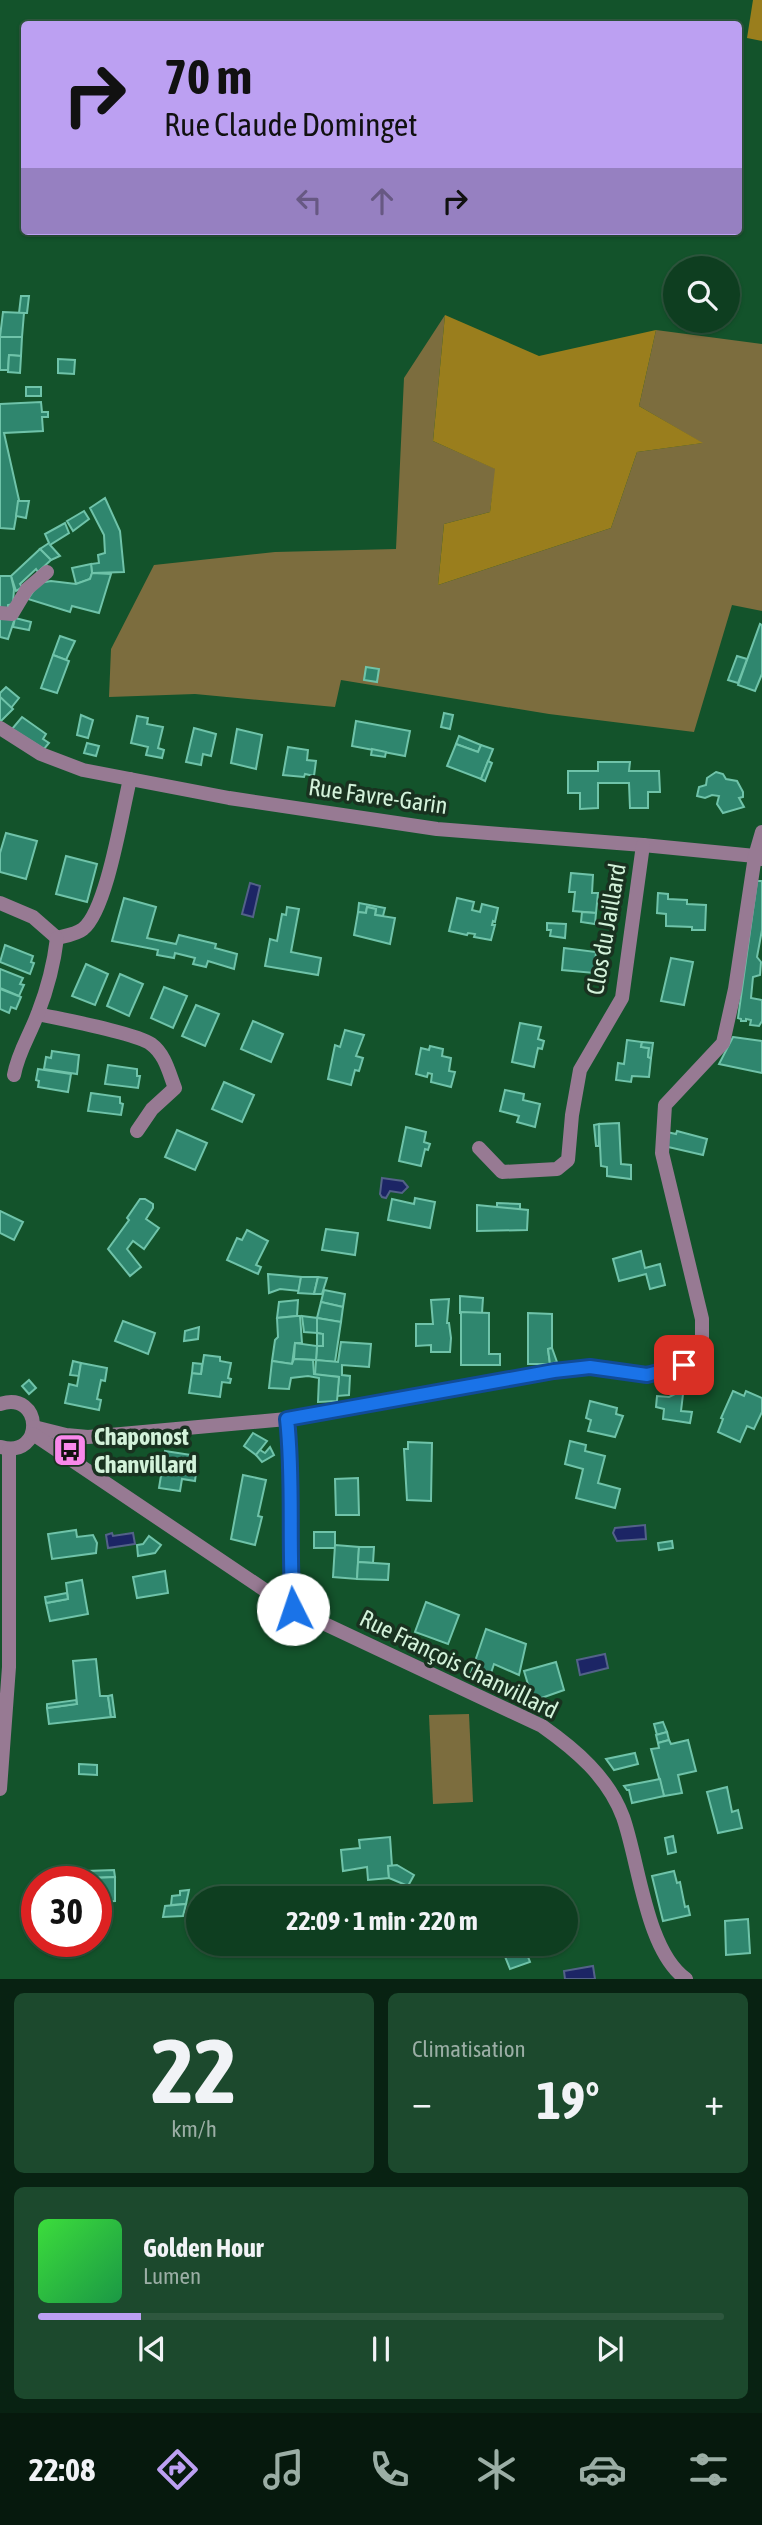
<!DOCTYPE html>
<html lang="fr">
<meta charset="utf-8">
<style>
:root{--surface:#0e3e20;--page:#1c492d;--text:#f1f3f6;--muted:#9baea5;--line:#2e573e;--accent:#bca0f2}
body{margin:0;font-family:"Asap Condensed",sans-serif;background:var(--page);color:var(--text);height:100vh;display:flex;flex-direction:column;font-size:26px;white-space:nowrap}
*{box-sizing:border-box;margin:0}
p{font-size:23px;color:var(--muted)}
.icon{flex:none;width:38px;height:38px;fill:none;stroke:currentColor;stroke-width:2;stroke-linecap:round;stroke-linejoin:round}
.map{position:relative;height:1979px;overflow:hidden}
.sheet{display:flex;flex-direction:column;gap:14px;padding:14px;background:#082212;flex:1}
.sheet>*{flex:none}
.banner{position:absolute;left:21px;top:21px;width:721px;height:214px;border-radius:7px;box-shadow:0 2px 5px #0004,0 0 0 2px var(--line);background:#bca0f2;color:#111;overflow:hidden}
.buttons{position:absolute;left:663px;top:256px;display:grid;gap:14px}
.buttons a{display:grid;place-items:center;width:77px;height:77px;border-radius:50%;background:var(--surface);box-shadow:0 2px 5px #0004,0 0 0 2px var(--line);font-size:35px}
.speed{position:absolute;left:21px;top:1866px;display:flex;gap:14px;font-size:35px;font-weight:700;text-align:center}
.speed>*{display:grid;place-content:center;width:91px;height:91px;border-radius:50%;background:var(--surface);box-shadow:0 2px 5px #0004,0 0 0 2px var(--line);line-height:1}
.speed .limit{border:10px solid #d22;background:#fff;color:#111}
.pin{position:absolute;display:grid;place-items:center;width:60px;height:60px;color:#fff;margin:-30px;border-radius:14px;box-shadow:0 4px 10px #0006}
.me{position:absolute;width:77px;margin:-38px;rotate:356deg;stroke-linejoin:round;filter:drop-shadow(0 0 5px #0008)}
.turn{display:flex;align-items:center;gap:24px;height:147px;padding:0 28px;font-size:32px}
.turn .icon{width:91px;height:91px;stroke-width:2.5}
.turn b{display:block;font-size:49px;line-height:60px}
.lanes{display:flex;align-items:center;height:66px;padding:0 28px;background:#0003;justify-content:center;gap:35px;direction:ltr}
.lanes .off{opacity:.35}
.big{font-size:52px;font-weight:700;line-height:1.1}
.sheet .tile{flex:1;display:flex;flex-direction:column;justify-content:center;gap:10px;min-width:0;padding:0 24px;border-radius:10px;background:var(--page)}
.sheet .dial{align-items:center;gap:0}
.dial b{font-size:91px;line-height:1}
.song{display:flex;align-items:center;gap:21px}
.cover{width:84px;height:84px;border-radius:10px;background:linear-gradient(135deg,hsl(120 70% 55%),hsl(140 70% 35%))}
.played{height:7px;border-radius:4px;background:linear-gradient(90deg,var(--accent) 15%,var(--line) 15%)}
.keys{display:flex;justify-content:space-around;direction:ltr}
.heat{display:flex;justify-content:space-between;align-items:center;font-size:38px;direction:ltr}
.sheet .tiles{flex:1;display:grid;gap:14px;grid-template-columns:1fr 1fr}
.tile:last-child{grid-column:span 2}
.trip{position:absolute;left:186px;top:1886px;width:392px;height:70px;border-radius:35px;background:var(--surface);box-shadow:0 2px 5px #0004,0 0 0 2px var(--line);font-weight:700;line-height:70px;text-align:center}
.tabs{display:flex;height:112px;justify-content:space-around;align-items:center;background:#06190d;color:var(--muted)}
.tabs .icon{width:49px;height:49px}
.tabs .active{color:var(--accent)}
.tabs b{font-size:32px;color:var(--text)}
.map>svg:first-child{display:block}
.green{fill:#7c6d3e}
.forest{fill:#9a7e1d}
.water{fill:#1c2565;stroke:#536288;stroke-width:2}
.building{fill:#2f866e;stroke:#6fc3a9;stroke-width:2}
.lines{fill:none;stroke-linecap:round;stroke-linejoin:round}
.street{stroke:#977a93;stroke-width:14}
.route-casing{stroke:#114b97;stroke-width:18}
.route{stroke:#1a73e8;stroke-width:12}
.labels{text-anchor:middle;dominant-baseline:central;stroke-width:7;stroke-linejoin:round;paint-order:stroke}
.street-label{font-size:24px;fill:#d3f2da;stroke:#193220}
.poi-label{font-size:24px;font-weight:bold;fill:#d3f2da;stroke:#193220;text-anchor:start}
</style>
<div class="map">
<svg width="762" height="1979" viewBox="0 0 762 1979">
<rect width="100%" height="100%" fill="#13532b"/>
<!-- green -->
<g class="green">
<path d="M445 315 433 441 496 469 490 512 444 524 438 585 611 528 637 452 702 443 639 406 656 330 762 344V611L732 605 694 732 549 714 341 680 335 707 195 694 109 697 111 649 154 565 275 552 396 549 404 378Z"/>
<path d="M469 1714 473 1802 433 1804 429 1715Z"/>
</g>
<!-- forest -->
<g class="forest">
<path d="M753 0H762V41L747 38Z"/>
<path d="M445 315 539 356 656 330 639 406 703 443 637 452 611 528 438 585 444 524 490 512 495 469 433 441Z"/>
</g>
<!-- water -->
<g class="water">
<path d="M250 883 260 886 253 917 242 914Z"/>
<path d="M382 1178 403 1181 408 1187 402 1193 390 1191 386 1198 382 1197 380 1194Z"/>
<path d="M645 1525 646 1539 617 1541 613 1533 615 1528Z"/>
<path d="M112 1533 113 1536 133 1533 135 1544 108 1548 106 1535Z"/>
<path d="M605 1654 608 1668 580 1675 577 1660Z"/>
<path d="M593 1966 595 1979H565L564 1971Z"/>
</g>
<!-- building -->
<g class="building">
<path d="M21 296H29L27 313H19Z"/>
<path d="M3 312 24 313 22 337H0Z"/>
<path d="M0 337H22L21 356 9 355 8 370H0Z"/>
<path d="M9 355 21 356 20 373 8 372Z"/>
<path d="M58 359 75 360 74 374 58 373Z"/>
<rect x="26" y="387" width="15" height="9"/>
<path d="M41 402 42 412H48V417H42L43 431 4 433 19 500 14 529 0 528V404Z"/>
<path d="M105 498 120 531 124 572 92 573 91 564 99 563 98 555 105 553 104 535 90 508Z"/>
<path d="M18 501H29L26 518 16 516Z"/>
<path d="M84 511 89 519 73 531 67 521Z"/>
<path d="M65 523 69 533 50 545 60 556 51 560 40 549 49 543 45 534Z"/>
<path d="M40 549 51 560 38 572 36 569 20 584 22 587 16 591 11 576Z"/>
<path d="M91 564 92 573 90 579 76 584 72 568Z"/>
<path d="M92 573 111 574 99 613 72 606 70 612 28 599 39 583 51 581 76 584 90 579Z"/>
<path d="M0 576H11L14 589 13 604 8 605V608H0Z"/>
<path d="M0 618H15L8 639 0 637Z"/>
<path d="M15 618 31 622 29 630 13 627Z"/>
<path d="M760 624 762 625V674L755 691 738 685Z"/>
<path d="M60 636 75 641 66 660 53 655Z"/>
<path d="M53 655 69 661 57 693 41 688Z"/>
<path d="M737 656 747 659 738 683 728 680Z"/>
<path d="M366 667 379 669 377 682 364 680Z"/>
<path d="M6 687 19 698 11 708 0 697V693Z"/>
<path d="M0 697 13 709 1 721H0Z"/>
<path d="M444 713 453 715 450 729 441 727Z"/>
<path d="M81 715 93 720 88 738 77 735Z"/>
<path d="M137 716 148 718 147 724 163 727 158 748 164 750 162 758 146 755 148 747 131 743Z"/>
<path d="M22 717 46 734 43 739 49 743 44 749 12 729Z"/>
<path d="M356 721 410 731 405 756 352 746Z"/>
<path d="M194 728 216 734 211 756 203 754 201 765 186 762Z"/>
<path d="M237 729 262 735 256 769 231 763Z"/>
<path d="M459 736 481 745 478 752 456 744Z"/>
<path d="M87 743 99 746 96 756 84 753Z"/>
<path d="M456 744 478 752 481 745 493 749 481 779 447 766Z"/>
<path d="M288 747 308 750 307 760 316 761 314 776 305 774 304 777 283 775Z"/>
<path d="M372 749 386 752 385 757 371 755Z"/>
<path d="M488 761 492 763 485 781 481 779Z"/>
<path d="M598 762H630L629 771H659L660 792H648V808H630L629 783H598V808L580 809V793H568V771H598Z"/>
<path d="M716 772 723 774 726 779 737 781 743 792V797L739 798 744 807 723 813 717 804 719 796 712 795 705 798 697 796 699 787 706 785 707 778Z"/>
<path d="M6 833 37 841 26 879 0 872V853Z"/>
<path d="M66 856 97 864 87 902 56 894Z"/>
<path d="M571 873 593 875 592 893H598L596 913 573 911 575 892H569Z"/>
<path d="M757 881H762V930L757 957 761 962 760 975 753 977 751 998 762 1000V1021L759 1026 750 1025 751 1020 746 1019V1021H741V1019L738 1018Z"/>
<path d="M658 893 668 894V899L687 900V904L706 905 705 930H692V927L666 926V914L657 913Z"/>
<path d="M124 898 156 907 147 938 176 944 179 935 216 944 215 948 237 954 234 969 208 961 206 967 193 964 195 958 175 953 174 958 157 955 158 950 112 941Z"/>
<path d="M457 898 474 902 472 910 480 912 482 904 498 908 495 922 493 921 492 925H495L491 940 474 937 475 934 468 933 467 935 449 931Z"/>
<path d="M359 903 385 908 383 916 375 915 376 909 367 907 366 913 358 912Z"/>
<path d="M287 907 299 909 291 952 321 958 318 975 265 966 270 939 277 941 282 914 286 915Z"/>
<path d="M367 907 376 909 375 915 395 918 390 944 354 935 358 912 366 913Z"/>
<path d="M582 912 596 913 595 924 581 922Z"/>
<path d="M547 923 566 924 565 938 550 936 551 930H547Z"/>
<path d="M5 945 33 956 31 962 34 963 30 974 0 962Z"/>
<path d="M564 948 596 952 594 973 562 970Z"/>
<path d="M671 958 693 962 684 1005 661 1001Z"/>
<path d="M86 964 108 974 95 1005 72 996Z"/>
<path d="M0 969 23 978 20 984 24 985 19 996 0 988Z"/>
<path d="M120 974 143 984 129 1016 107 1006Z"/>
<path d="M164 987 187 996 173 1028 151 1018Z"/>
<path d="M0 989 21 997 16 1009 11 1007 9 1013 0 1009Z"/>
<path d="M196 1005 219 1014 205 1046 182 1036Z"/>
<path d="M253 1021 283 1034 271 1062 241 1049Z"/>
<path d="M520 1023 541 1027 538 1039 544 1041 542 1049 538 1048 534 1067 512 1062Z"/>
<path d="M345 1030 364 1035 356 1056 363 1058 359 1071 355 1070 351 1085 328 1079 335 1045 340 1047Z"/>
<path d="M733 1037 762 1041V1073L719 1064Z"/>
<path d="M627 1040 642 1042 641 1047 649 1048 648 1057 651 1058 649 1077 632 1076 631 1082 616 1080 618 1063 624 1064Z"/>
<path d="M642 1042 653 1043 651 1058 648 1057 649 1048 641 1047Z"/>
<path d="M430 1046 443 1049 442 1056 451 1058 449 1071 455 1072 451 1087 431 1082 432 1074 428 1073 427 1077 416 1074 421 1048 429 1050Z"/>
<path d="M52 1051 79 1055 77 1074 44 1069 46 1057 51 1058Z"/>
<path d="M108 1065 137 1069V1076H140L138 1088 105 1084Z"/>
<path d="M38 1069 71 1074 68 1092 38 1087 39 1081 36 1080Z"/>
<path d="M224 1082 254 1095 242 1122 212 1109Z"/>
<path d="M505 1090 524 1094 523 1100 540 1104 535 1127 517 1122 519 1116 500 1111Z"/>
<path d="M91 1093 120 1097V1103L123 1104 121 1115 88 1111Z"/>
<path d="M619 1123 621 1164 631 1165V1179L607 1176V1167L601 1166 599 1124Z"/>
<path d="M599 1124V1146H596L594 1125Z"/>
<path d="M406 1127 426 1132 424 1142 430 1144 428 1150 425 1149 421 1166 399 1161Z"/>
<path d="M177 1130 207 1143 195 1170 165 1157Z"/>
<path d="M677 1131 707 1139 703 1155 668 1147 667 1132 676 1134Z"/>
<path d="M415 1198 435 1202 430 1228 388 1220 392 1199 414 1204Z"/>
<path d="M140 1199H145L153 1204V1208L146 1219 159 1228 144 1249 133 1241 127 1249 141 1267 130 1276 108 1249 129 1220 127 1218Z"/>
<path d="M497 1203 520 1204V1210L497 1209Z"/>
<path d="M477 1205 528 1210 527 1230 477 1231Z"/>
<path d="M0 1211 23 1222 14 1240 0 1233Z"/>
<path d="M326 1229 358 1233 355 1255 322 1250Z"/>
<path d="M247 1230 268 1241 256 1265 261 1267 258 1274 227 1260 237 1238 242 1240Z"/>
<path d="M641 1251 645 1268 660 1264 665 1285 650 1289 646 1274 619 1281 613 1259Z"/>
<path d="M268 1274 301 1277 299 1291 280 1289 269 1293Z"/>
<path d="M301 1277H318L314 1294 298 1293Z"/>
<path d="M318 1277 327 1278 322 1294H314Z"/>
<path d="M324 1290 345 1294 343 1307 321 1302Z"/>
<path d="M460 1296 483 1298 482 1313H460Z"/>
<path d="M449 1299 447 1323H449L451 1338 450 1352H431V1345L416 1346V1324H433L431 1300Z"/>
<path d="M298 1300 297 1316 277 1318 279 1302Z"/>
<path d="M321 1302 343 1307 341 1322 317 1318Z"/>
<path d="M461 1312 489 1313V1354H500V1365H461Z"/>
<path d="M528 1313 552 1314V1348L548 1349 550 1364H528Z"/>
<path d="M297 1316H300L302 1343H295L292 1364 272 1361 275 1340 278 1337 277 1318Z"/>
<path d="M302 1316 317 1318V1333L304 1332Z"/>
<path d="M317 1318 341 1322 335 1362 316 1360 317 1346H323V1334L317 1333Z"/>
<path d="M123 1321 155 1333 148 1354 115 1341Z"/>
<path d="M199 1327 198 1339 184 1341 185 1331Z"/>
<path d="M317 1333 323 1334V1346H317Z"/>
<path d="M341 1342 371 1344 369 1367 342 1365V1375L350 1376 349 1395 337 1396 339 1377 315 1375 316 1360 338 1362Z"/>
<path d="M295 1343 317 1346 316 1360 294 1359Z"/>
<path d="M552 1348 557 1362 550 1364 548 1349Z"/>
<path d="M204 1355 220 1357V1361L231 1363 228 1378 231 1379 230 1383 222 1382 220 1397 189 1393 192 1373 201 1374Z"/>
<path d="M294 1359 313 1360 314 1374 339 1377 337 1401 318 1402 319 1378 308 1376 291 1378 289 1389 269 1388 272 1361 292 1364Z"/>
<path d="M73 1361 81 1363 79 1376 70 1375Z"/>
<path d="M81 1363 107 1368 105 1381 101 1380 97 1399 101 1400 99 1410 65 1403 69 1384 77 1386Z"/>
<path d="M193 1363 202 1364 201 1374 192 1373Z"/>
<path d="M29 1380 36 1388 29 1394 22 1386Z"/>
<path d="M733 1391 744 1396 746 1391 762 1398V1412L754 1429 747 1426 740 1442 718 1432 723 1419 721 1418Z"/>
<path d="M677 1393 683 1394 681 1411 692 1412 690 1423 663 1419 664 1409 656 1407 657 1396 669 1397Z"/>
<path d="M590 1401 617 1408 616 1414 623 1416 615 1437 588 1431 591 1420 586 1418Z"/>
<path d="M253 1433 267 1441 256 1455 244 1446Z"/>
<path d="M570 1441 586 1445 585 1451 605 1456 598 1483 620 1489 615 1508 576 1498 583 1469 565 1464Z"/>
<path d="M408 1442 432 1443 431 1501 407 1500 404 1449H408Z"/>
<path d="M270 1447 274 1455 262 1462 256 1455 260 1450 265 1453Z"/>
<path d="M165 1451 198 1456 195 1481 182 1479 180 1491 159 1488Z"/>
<path d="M243 1475 266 1480 258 1516 262 1517 255 1545 231 1539Z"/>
<path d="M358 1478 359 1515H336L335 1479Z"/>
<path d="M76 1530 77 1537 93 1535 97 1543 96 1553 52 1559 48 1534Z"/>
<rect x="314" y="1532" width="21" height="16"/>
<path d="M149 1536 161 1545 155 1553 138 1556 137 1545 143 1544Z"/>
<path d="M672 1541 673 1548 659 1550 658 1543Z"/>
<path d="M335 1545 359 1547 357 1579 333 1577Z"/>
<path d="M359 1547H374L373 1563 358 1562Z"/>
<path d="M358 1562 389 1564 388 1580 357 1579Z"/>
<path d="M165 1571 168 1593 137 1598 133 1577Z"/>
<path d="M82 1580 88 1614 50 1621 46 1603 68 1599 66 1583Z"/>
<path d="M67 1593 68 1599 46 1603 45 1597Z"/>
<path d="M426 1602 459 1615 448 1644 415 1632Z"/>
<path d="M486 1629 526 1644 519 1675 494 1664 487 1685 470 1676Z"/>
<path d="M96 1659 100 1696H108L111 1717 49 1724 47 1708 77 1704 73 1661Z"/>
<path d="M556 1662 564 1690 533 1701 524 1671Z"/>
<path d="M112 1695 115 1717H111L108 1696Z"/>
<path d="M76 1700 77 1704 47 1708V1704Z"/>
<path d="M663 1722 667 1732 657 1735 654 1724Z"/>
<path d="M667 1732 669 1740 658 1743 656 1735Z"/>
<path d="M669 1740 671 1744 688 1740 696 1771 678 1775 682 1793 664 1796 651 1749 659 1748 658 1743Z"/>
<path d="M635 1753 638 1764 614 1770 606 1759Z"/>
<path d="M79 1764 97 1765V1775L79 1774Z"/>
<path d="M660 1779 664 1796 632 1803 629 1790H627L624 1786Z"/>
<path d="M727 1787 732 1812 738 1810 742 1828 718 1833 707 1792Z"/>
<path d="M673 1836 676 1852 668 1854 665 1838Z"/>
<path d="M390 1837 392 1866H388L389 1878 368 1880 367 1867 343 1871 341 1850 360 1848 359 1840Z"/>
<path d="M397 1865 414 1875 408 1886 389 1878 388 1866Z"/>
<path d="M114 1870 115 1877 86 1878V1871Z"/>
<path d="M674 1871 677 1883 680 1882 685 1907 688 1906 690 1915 663 1921 652 1876Z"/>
<path d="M115 1877V1901L96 1902V1881H75V1879Z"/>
<path d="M189 1890 186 1904 171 1905 172 1896 180 1895V1891Z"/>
<path d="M186 1904 183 1916 163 1917 165 1906Z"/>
<path d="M748 1919 750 1953 726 1955 725 1921Z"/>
<path d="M500 1944H523L530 1962 510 1969Z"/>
</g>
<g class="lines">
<!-- street -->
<g class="street">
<path d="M0 613 12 614 27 589 47 572"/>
<path d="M0 728 41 754 83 770 229 798 437 829 643 845 755 856 762 859"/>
<path d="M0 903 33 917 57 938C65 936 77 934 83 929 107 910 122 812 130 779"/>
<path d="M38 1014C60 1019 136 1033 151 1044 165 1054 169 1073 175 1088L152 1109 137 1131"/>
<path d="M14 1075C18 1052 30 1035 38 1013 47 990 54 963 57 938"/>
<path d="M479 1148 502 1172 557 1169 568 1160 572 1115 580 1070 622 998 643 845"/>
<path d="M0 1404C43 1390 45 1459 1 1447"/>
<path d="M287 1419C294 1482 288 1546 293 1609"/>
<path d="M34 1427 66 1435 88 1437 287 1419 554 1371 590 1367 647 1375 684 1365 702 1338V1319L662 1153 665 1105 723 1043 735 989 755 856 762 832"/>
<path d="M33 1434 293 1609 542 1726C576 1750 608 1777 623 1817 639 1862 646 1951 686 1979"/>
<path d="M0 1789 9 1667V1449"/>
</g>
</g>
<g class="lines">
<!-- route casing -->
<g class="route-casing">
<path id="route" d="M293 1609C288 1546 294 1482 287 1419L554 1371 590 1367 647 1375 684 1365"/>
</g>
<!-- route -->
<use href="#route" class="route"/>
</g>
<!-- icons -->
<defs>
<g id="bus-square" transform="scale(1.75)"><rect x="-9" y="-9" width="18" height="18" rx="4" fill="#f888eb" stroke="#193220"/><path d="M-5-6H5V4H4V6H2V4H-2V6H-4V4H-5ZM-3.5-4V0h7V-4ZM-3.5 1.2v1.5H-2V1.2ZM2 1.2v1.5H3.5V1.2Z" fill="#111"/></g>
</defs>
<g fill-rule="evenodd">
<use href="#bus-square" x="70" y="1450"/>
</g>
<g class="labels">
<!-- street labels -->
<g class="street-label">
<text transform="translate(378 796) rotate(8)">Rue Favre-Garin</text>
<text transform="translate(606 929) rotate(-80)">Clos du Jaillard</text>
<text transform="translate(459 1664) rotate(26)">Rue François Chanvillard</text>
</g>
<!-- poi labels -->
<g class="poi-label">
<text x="94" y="1436">Chaponost<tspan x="94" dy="28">Chanvillard</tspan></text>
</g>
</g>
</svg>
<div class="buttons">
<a><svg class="icon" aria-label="search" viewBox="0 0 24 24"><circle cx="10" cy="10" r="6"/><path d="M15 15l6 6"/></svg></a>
</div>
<div class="speed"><div class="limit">30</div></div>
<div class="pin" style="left:684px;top:1365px;background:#d93025"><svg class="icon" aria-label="arrive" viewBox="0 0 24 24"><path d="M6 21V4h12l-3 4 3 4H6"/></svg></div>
<svg class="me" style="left:293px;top:1609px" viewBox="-20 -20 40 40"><circle r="19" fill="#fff"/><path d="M0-13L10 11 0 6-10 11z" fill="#1a73e8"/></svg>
<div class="trip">22:09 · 1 min · 220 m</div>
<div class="banner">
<div class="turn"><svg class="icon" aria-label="right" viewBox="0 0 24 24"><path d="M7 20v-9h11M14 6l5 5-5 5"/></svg><div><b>70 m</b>Rue Claude Dominget</div></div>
<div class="lanes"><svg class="icon off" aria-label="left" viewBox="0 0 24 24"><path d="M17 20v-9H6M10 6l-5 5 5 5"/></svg><svg class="icon off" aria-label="ahead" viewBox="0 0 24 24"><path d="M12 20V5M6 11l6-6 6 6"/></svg><svg class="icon" aria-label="right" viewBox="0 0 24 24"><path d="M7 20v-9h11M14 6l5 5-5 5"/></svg></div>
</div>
</div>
<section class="sheet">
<div class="tiles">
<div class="tile dial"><b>22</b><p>km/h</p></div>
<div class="tile"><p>Climatisation</p>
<div class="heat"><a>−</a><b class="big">19°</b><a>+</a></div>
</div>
<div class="tile">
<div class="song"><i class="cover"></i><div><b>Golden Hour</b><p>Lumen</p></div></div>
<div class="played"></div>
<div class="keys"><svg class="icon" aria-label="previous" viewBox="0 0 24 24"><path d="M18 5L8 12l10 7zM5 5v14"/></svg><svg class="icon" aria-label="pause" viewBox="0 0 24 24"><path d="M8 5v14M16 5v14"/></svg><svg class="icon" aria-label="next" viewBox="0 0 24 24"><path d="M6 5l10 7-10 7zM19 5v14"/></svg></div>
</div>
</div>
</section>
<nav class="tabs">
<b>22:08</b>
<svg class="icon active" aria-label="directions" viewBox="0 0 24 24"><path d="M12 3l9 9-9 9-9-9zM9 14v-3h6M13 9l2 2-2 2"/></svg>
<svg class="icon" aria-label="music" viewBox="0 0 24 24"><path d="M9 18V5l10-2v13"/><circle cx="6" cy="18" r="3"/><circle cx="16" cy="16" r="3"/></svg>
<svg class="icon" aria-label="phone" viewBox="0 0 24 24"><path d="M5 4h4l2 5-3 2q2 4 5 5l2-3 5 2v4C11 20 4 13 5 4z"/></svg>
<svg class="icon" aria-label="climate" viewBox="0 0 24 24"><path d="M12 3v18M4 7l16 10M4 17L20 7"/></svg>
<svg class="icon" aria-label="car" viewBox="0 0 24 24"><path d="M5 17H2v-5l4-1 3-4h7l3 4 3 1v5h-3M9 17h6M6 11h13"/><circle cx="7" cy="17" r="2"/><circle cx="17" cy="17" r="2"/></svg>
<svg class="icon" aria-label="filters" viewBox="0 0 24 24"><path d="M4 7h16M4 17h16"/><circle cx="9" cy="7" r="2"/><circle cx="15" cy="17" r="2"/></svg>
</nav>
